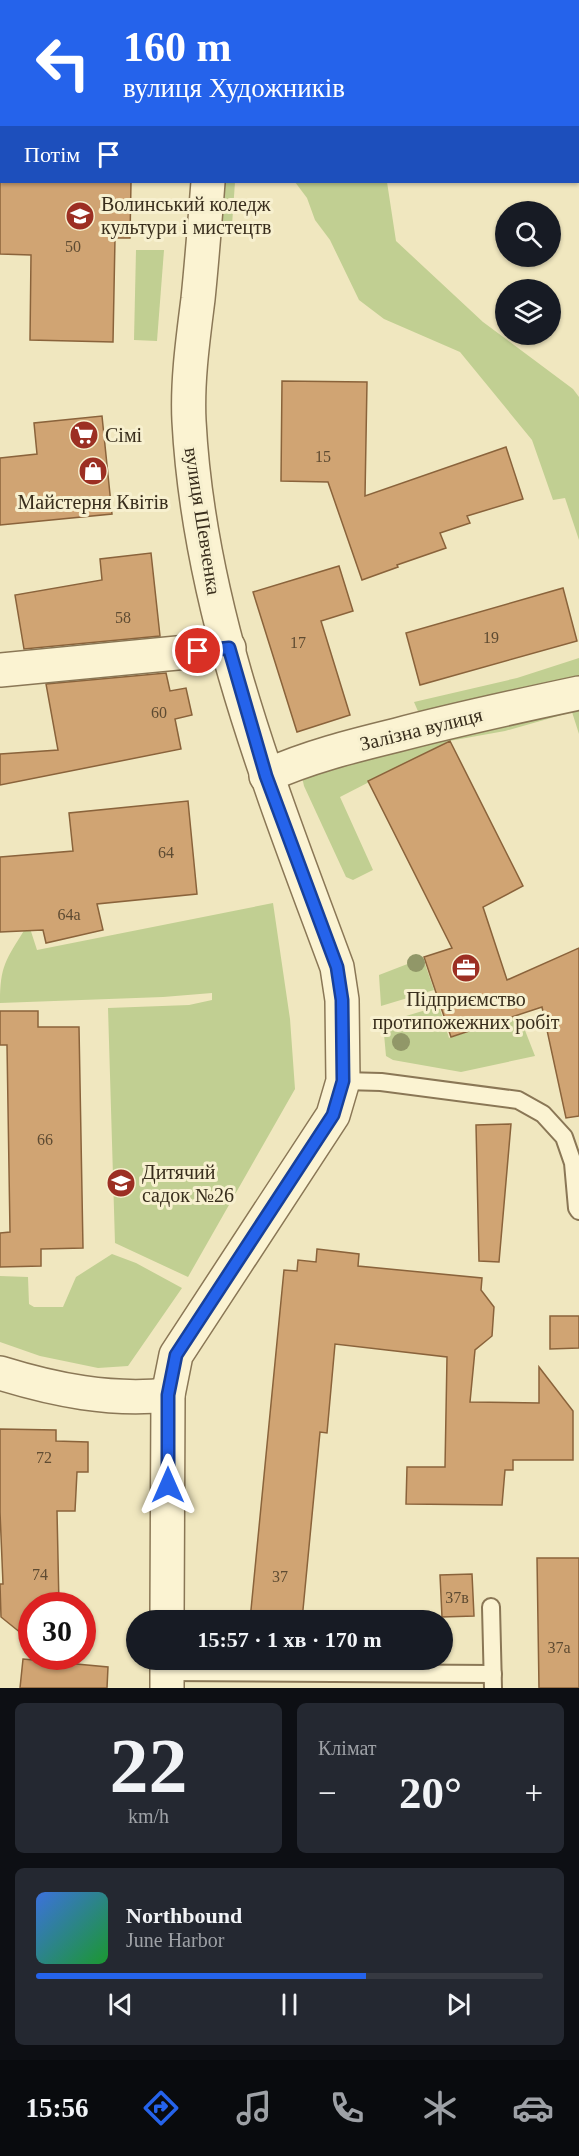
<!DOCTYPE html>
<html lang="uk">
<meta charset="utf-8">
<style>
:root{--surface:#171b24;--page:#242831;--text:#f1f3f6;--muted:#9ea1a6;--line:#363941;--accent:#2563eb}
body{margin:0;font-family:Georgia,serif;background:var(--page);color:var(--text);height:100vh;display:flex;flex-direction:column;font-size:22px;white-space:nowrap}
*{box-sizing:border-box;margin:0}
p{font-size:20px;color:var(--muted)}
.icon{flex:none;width:33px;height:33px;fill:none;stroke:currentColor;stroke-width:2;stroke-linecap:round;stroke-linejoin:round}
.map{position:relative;height:1688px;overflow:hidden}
.details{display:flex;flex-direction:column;gap:15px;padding:15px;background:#0d0f14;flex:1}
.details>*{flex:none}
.top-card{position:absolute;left:0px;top:0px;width:579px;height:183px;box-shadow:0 2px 4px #0004;background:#2563eb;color:#fff;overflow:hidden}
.buttons{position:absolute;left:495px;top:201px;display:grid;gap:12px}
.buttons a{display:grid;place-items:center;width:66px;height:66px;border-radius:50%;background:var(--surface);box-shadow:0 2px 4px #0004;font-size:30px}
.speed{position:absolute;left:18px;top:1592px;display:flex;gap:12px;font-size:30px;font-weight:700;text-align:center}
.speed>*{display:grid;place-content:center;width:78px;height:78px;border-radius:50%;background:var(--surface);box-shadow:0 2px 4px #0004;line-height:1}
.speed .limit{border:9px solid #d22;background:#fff;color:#111}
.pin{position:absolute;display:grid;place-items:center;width:51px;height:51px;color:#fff;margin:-26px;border:3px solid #fff;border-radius:50%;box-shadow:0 2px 6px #0007}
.me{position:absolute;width:66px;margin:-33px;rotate:0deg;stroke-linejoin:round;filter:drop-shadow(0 0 4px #0008)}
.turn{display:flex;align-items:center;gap:21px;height:126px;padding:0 24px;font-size:27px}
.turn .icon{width:78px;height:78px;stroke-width:2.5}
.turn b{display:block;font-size:42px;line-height:51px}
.then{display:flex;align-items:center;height:57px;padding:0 24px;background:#0003;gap:12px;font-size:22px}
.big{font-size:45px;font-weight:800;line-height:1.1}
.details .widget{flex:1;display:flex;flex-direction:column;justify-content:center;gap:9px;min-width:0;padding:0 21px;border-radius:9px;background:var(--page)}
.details .dial{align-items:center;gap:0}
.dial b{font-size:78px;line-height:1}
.song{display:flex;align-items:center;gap:18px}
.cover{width:72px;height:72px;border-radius:9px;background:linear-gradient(135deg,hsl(220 70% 55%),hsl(130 70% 35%))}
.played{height:6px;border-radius:3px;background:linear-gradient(90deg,var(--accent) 65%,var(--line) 65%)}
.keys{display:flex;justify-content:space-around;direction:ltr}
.heat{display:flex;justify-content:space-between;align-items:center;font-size:33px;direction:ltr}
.details .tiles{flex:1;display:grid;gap:15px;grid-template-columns:1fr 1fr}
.widget:last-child{grid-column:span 2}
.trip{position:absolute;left:126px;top:1610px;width:327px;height:60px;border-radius:30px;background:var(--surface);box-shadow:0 2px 4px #0004;font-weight:800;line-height:60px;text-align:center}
.tab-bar{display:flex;height:96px;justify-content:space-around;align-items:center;background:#090b0e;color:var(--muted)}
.tab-bar .icon{width:42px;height:42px}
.tab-bar .active{color:var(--accent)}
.tab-bar b{font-size:27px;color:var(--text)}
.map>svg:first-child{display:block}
.green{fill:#c1cf92}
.building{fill:#d0a473;stroke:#8a633b;stroke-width:1.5}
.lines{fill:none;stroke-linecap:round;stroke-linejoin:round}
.service-casing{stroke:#8a7756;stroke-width:20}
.minor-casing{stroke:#8a7756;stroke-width:36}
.service{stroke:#fbf3d2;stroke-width:16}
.minor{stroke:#fbf3d2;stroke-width:33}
.tree{fill:#919768}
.route-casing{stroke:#184099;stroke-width:15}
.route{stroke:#2563eb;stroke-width:10}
.labels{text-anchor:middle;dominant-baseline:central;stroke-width:6;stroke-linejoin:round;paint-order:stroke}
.number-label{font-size:16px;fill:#5e4b32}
.poi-label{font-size:20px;fill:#382d1c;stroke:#f7f0cf;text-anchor:start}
.street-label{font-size:20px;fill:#382d1c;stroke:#f7f0cf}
</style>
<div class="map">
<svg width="579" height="1688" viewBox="0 0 579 1688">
<rect width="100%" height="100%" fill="#f0e7bf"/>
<!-- green -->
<g class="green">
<path d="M224 182H235L232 225 221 224Z"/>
<path d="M295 182H387L396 241 483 322 573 389 579 397V540L565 498 553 500 532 440 460 352 384 319 359 300 330 240 315 220 307 198Z"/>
<path d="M136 250H164L157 341 134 340Z"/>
<path d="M579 658V678L420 716 414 702 517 678Z"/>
<path d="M579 706V734L572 712 505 731 449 741 340 797 373 870 353 880 346 877 304 786 302 777 305 772Z"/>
<path d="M18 891 37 950 273 903 290 1019 295 1089 188 1277 115 1243 108 1008 189 1005 212 1000V993L163 997 0 1003C0 965 6 960 25 929Z"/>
<path d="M423 958 434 990 381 1006 379 975Z"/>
<path d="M439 1006 449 1038 519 1015 535 1056 461 1072 393 1060 386 1056 383 1023Z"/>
<path d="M112 1254 136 1263 182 1288 128 1366 98 1368 40 1356 0 1342V1276L28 1277 29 1304 34 1307H63L76 1277Z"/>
</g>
<!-- building -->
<g class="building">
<path d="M0 182H131L130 238H115L113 342 30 340 31 255 0 254Z"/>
<path d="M282 381 367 382 365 496 506 447 523 499 467 516 470 523 440 533 446 548 397 565 398 567 362 580 328 482 281 481Z"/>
<path d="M102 416 112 514 0 525V458L37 454 34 423Z"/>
<path d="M151 553 160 636 24 649 15 595 102 580 100 559Z"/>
<path d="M339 566 353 611 321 621 350 715 297 732 253 592Z"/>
<path d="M563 588 577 641 420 685 406 633Z"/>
<path d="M166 673 170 691 186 688 192 715 175 719 181 749 0 785V754L58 750 46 684Z"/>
<path d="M450 741 523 886 483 907 507 980 579 948V1116L566 1118 542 1007 451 1037 424 957 452 948 368 781Z"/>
<path d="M188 801 197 894 97 904 103 930 46 943 43 930 0 932V857L73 851 69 813Z"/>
<path d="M0 1011H38V1027H79L83 1248 41 1249V1266L0 1267V1233L10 1232 7 1045H0Z"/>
<path d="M511 1124 499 1262 479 1261 476 1125Z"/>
<path d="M317 1249 359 1254 358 1266 482 1278 481 1290 494 1307 492 1336 475 1350 470 1402 539 1403V1367L573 1411V1460H513V1470H505L502 1505 406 1504 407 1467H445L447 1357 335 1344 327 1433 320 1432 302 1620H250L284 1270 297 1271 298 1260 316 1262Z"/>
<path d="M550 1316H579V1348L550 1349Z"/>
<path d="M0 1429 56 1430V1441L88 1442V1472H77L75 1511H57L59 1605H32V1642L1 1617 0 1584H3L0 1512Z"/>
<path d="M537 1558H579V1688H539Z"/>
<path d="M472 1574 474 1616 442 1617 440 1575Z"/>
<path d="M23 1659 108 1667 107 1688H20Z"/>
</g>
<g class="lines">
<!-- service casing -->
<g class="service-casing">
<g id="service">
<path d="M343 1081 381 1082 518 1100 543 1114 564 1137 573 1163 577 1208 579 1211"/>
<path d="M491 1607 493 1688"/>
<path d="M167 1672 493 1674"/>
</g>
</g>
<!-- minor casing -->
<g class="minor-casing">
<g id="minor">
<path d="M222 2V0"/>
<path d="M0 670 229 648"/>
<path d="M266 776C308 757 352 746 397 735 457 719 518 706 579 693"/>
<path d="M0 1373C55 1390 110 1401 168 1395"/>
<path d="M167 1620 168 1395 176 1355 333 1115 343 1081 342 1000 337 967C272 791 199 611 189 421 187 381 193 339 198 299 202 260 205 221 208 182"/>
<path d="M167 1688V1659"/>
</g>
</g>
<!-- service -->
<use href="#service" class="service"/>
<!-- minor -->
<use href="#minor" class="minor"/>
</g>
<!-- trees -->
<g class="tree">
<circle cx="416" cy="963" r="9"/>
<circle cx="401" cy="1042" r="9"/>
</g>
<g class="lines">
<!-- route casing -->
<g class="route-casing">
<path id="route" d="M168 1485V1395L176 1355 333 1115 343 1081 342 1000 337 967 266 776 229 648 198 651"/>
</g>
<!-- route -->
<use href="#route" class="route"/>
</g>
<!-- icons -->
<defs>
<g id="university-disc" transform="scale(1.5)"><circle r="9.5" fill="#9c2f23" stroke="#f7f0cf"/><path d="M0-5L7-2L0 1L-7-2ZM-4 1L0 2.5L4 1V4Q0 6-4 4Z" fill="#fff"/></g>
<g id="supermarket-disc" transform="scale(1.5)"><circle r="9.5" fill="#9c2f23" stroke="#f7f0cf"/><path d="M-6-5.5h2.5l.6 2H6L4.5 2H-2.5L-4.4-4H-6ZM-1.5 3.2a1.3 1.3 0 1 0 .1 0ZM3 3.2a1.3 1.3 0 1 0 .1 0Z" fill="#fff"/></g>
<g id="shop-disc" transform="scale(1.5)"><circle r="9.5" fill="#9c2f23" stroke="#f7f0cf"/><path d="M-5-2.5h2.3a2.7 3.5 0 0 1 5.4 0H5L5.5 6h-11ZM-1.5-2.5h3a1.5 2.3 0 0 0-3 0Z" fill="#fff"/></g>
<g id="office-disc" transform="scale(1.5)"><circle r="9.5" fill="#9c2f23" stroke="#f7f0cf"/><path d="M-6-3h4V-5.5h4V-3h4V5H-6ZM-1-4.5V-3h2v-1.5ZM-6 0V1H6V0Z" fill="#fff"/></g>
<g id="school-disc" transform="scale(1.5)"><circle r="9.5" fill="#9c2f23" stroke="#f7f0cf"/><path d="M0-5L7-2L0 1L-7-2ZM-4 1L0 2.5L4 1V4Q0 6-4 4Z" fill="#fff"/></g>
</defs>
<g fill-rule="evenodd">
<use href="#university-disc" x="80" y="216"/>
<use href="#supermarket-disc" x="84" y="435"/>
<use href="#shop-disc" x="93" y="471"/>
<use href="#office-disc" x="466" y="968"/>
<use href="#school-disc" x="121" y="1183"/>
</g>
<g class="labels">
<!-- number labels -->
<g class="number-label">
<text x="73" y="246">50</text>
<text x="323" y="456">15</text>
<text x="123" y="617">58</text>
<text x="491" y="637">19</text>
<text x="298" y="642">17</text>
<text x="159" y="712">60</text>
<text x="166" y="852">64</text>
<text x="69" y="914">64а</text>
<text x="45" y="1139">66</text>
<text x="44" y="1457">72</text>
<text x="40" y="1574">74</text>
<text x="280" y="1576">37</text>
<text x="457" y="1597">37в</text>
<text x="559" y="1647">37а</text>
</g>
<!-- poi labels -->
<g class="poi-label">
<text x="101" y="204">Волинський коледж<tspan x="101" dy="23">культури і мистецтв</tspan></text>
<text x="105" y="435">Сімі</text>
<text x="93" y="502" text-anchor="middle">Майстерня Квітів</text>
<text x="466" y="999" text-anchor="middle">Підприємство<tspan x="466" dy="23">протипожежних робіт</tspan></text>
<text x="142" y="1172">Дитячий<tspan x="142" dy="23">садок №26</tspan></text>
</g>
<!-- street labels -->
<g class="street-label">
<text transform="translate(203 521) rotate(81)">вулиця Шевченка</text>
<text transform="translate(421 729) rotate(-14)">Залізна вулиця</text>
</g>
</g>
</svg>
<div class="buttons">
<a><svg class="icon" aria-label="search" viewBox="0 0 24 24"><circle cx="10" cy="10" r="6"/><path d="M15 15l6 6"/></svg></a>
<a><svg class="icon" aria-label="layers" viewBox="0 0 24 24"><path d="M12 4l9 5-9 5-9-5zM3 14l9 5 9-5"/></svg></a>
</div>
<div class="speed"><div class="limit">30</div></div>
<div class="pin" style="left:198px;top:651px;background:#d93025"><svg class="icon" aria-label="arrive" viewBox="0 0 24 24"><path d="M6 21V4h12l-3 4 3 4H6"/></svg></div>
<svg class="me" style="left:168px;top:1485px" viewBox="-20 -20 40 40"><path d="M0-17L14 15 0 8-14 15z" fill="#2563eb" stroke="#fff" stroke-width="4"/></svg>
<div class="trip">15:57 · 1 хв · 170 m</div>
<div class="top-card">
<div class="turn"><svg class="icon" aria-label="left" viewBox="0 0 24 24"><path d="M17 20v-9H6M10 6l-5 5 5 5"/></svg><div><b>160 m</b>вулиця Художників</div></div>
<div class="then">Потім<svg class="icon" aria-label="arrive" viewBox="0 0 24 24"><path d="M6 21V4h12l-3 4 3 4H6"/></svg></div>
</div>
</div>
<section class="details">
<div class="tiles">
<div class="widget dial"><b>22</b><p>km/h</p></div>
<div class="widget"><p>Клімат</p>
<div class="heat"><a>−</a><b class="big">20°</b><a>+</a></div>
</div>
<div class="widget">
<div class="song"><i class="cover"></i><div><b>Northbound</b><p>June Harbor</p></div></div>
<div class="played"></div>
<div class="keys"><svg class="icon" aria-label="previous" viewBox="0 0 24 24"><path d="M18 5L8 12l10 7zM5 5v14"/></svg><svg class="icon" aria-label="pause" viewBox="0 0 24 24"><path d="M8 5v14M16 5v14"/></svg><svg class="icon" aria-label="next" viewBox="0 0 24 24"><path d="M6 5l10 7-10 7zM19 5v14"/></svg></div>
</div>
</div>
</section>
<nav class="tab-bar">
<b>15:56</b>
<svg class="icon active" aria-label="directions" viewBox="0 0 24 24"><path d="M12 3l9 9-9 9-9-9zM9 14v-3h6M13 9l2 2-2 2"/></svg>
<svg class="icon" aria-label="music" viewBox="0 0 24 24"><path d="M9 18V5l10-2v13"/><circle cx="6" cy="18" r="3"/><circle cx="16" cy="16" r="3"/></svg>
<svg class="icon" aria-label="phone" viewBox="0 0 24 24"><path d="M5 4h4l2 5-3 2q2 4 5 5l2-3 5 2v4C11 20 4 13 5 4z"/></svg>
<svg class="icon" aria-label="climate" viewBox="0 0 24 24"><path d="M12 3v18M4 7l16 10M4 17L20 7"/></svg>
<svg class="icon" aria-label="car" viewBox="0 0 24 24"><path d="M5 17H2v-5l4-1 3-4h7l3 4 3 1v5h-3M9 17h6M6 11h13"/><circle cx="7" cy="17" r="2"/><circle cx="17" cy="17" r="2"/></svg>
</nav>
